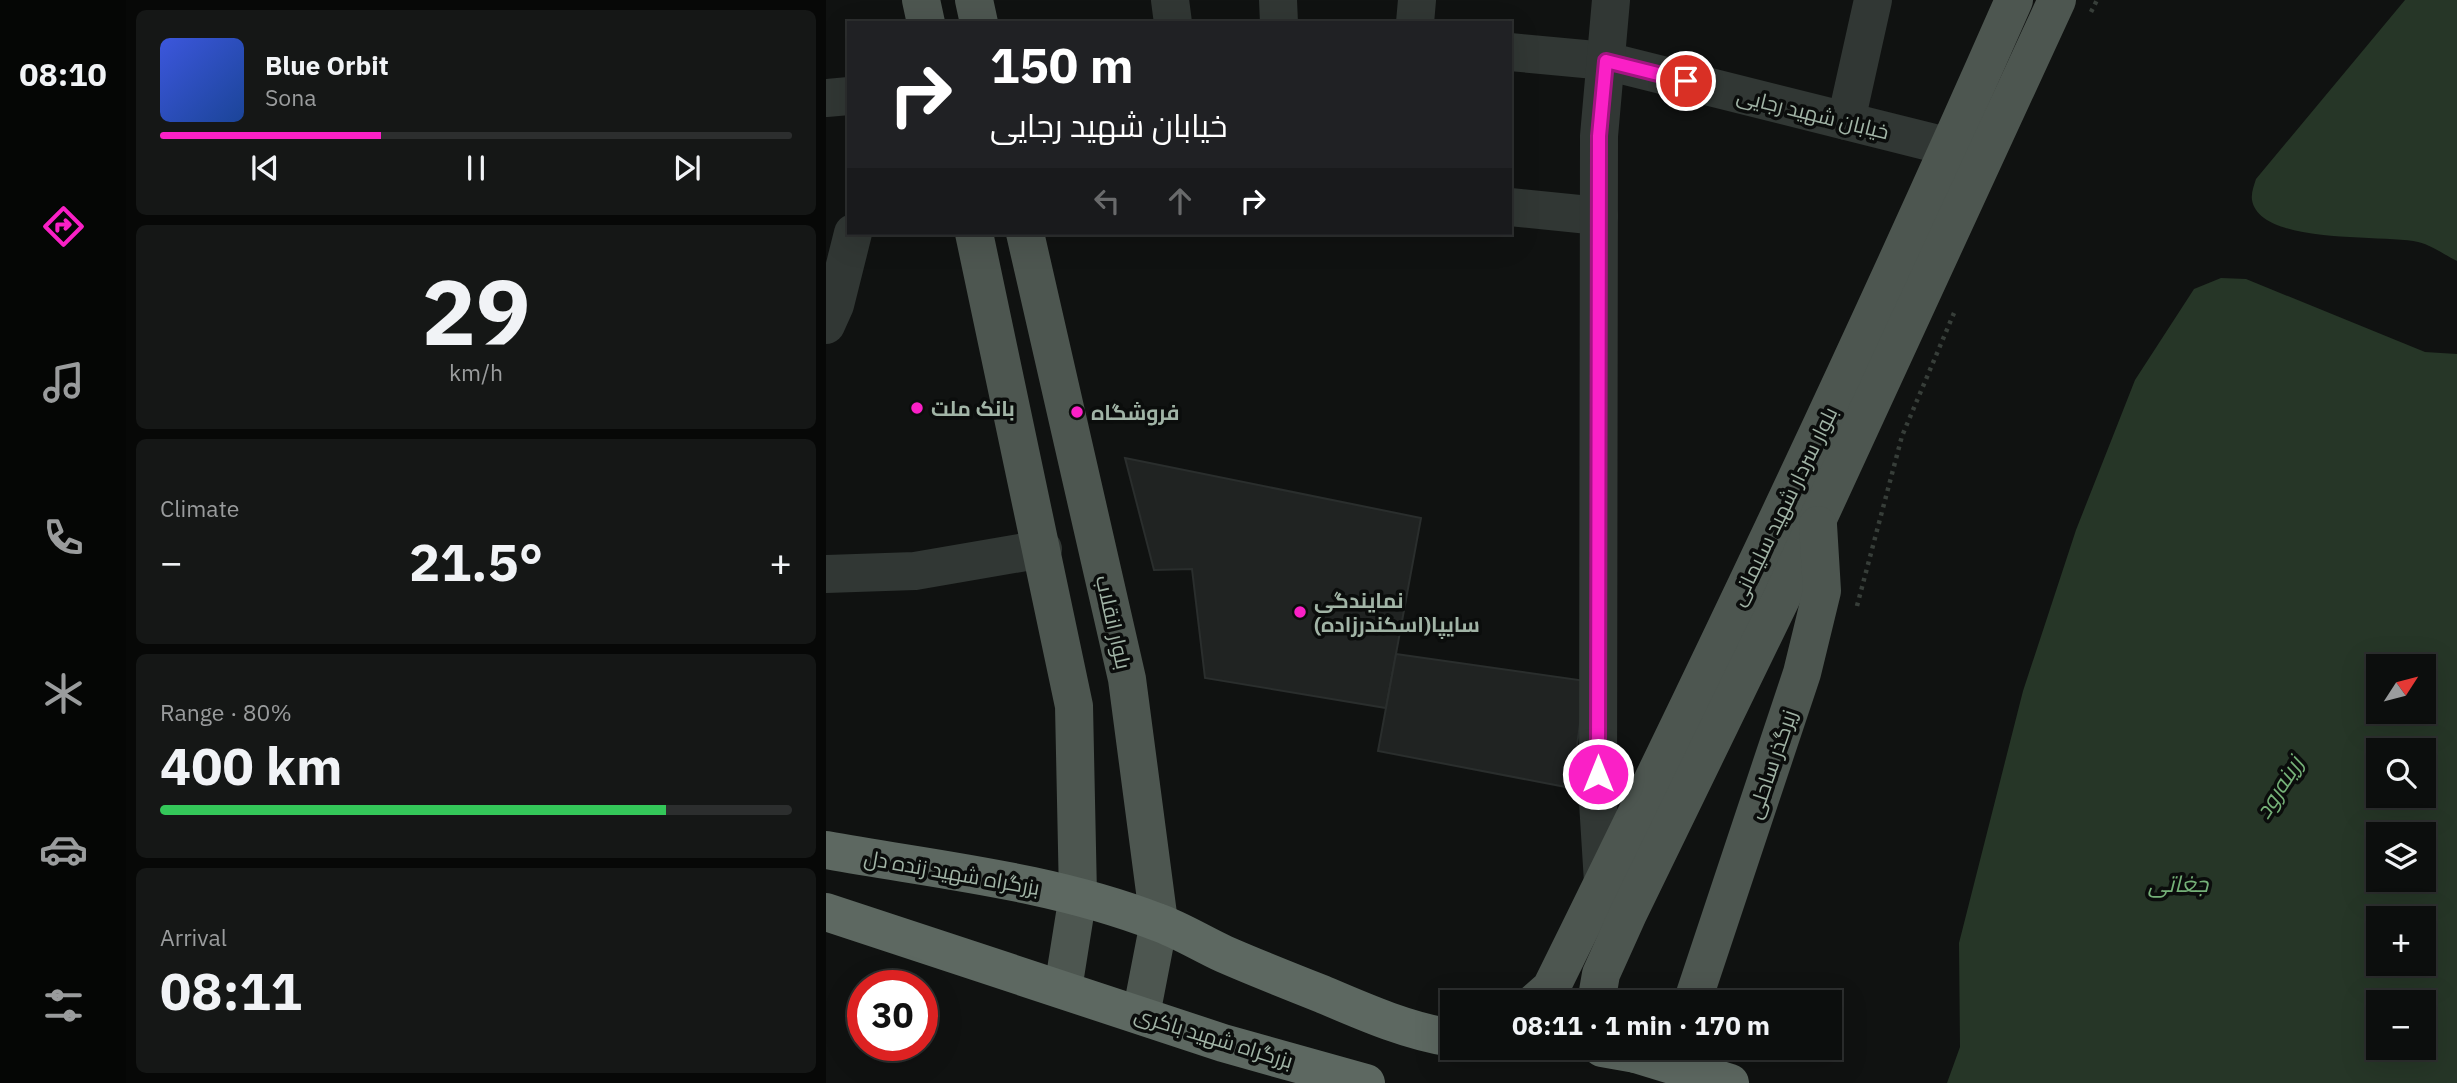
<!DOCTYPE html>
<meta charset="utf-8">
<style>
:root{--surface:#0c0e0d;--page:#151716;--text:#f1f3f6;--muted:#9a9c9d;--line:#2c2e2e;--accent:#fa20c6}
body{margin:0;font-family:"IBM Plex Sans",Cairo,sans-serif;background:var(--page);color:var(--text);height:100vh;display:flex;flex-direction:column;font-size:26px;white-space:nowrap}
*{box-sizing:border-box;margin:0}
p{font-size:23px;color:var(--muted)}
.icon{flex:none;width:38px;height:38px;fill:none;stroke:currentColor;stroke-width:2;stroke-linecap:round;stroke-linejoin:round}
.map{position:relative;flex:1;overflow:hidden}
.panel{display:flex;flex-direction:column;gap:10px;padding:10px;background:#070807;width:700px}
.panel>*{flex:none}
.top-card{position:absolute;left:21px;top:21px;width:665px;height:214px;border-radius:0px;box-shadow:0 7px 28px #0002,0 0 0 2px var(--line);background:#202124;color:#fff;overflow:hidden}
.needle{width:46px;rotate:54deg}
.fabs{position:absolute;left:1540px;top:654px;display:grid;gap:14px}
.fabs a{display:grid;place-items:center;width:70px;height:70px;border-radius:0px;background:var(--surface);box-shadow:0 7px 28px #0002,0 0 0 2px var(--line);font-size:35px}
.speed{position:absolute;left:21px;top:970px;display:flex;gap:14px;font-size:35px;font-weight:700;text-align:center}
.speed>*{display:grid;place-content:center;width:91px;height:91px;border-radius:50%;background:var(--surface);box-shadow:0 7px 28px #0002,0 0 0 2px var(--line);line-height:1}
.speed .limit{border:10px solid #d22;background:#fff;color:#111}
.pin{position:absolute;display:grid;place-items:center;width:60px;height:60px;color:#fff;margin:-30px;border:4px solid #fff;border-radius:50%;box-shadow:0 2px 7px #0007}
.me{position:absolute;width:77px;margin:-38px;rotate:0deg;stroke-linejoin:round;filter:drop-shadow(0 0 5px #0008)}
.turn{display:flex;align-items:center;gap:24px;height:147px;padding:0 28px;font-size:32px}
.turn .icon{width:91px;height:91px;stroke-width:2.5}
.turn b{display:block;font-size:49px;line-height:60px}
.lanes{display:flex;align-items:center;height:66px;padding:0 28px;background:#0003;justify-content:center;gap:35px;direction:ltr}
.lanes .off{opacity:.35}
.big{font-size:52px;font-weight:700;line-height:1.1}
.panel .widget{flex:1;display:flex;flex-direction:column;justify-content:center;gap:10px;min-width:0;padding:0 24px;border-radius:10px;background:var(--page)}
.panel .dial{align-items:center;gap:0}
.dial b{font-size:91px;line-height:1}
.song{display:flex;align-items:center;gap:21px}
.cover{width:84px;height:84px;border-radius:10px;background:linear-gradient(135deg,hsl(230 70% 55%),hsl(220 70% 35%))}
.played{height:7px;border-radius:4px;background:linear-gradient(90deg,var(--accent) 35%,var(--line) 35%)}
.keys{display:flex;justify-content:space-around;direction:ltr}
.heat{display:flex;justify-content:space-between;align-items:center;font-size:38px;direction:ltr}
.charge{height:10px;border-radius:5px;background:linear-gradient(90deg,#34c759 80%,var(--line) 0)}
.trip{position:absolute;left:614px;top:990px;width:402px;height:70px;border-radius:0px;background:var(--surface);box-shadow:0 7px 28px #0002,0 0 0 2px var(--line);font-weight:700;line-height:70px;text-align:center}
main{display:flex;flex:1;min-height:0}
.menu{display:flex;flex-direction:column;width:126px;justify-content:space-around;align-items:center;background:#050605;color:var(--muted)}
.menu .icon{width:49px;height:49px}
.menu .current{color:var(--accent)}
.menu b{font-size:32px;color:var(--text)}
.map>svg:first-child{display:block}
.water{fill:#263627;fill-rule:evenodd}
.building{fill:#202322;stroke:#2a2e2d;stroke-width:2}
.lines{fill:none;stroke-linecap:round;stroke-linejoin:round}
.path{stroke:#373e39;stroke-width:4.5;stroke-dasharray:3.5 5;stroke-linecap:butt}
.minor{stroke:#313734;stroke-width:38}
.major{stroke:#4d5650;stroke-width:38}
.highway{stroke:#5d6861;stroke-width:38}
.highway-bridge{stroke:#5d6861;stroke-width:38}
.route-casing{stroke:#a21581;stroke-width:18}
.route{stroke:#fa20c6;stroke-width:12}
.poi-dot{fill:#fa20c6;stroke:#0b0d0c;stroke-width:2.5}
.labels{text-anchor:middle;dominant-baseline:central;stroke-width:7;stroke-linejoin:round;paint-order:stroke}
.street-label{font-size:21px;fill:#a1b4a6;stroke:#0b0d0c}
.poi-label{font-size:21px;font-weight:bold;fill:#a1b4a6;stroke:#0b0d0c;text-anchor:start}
.water-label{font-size:23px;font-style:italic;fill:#75b178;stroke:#0b0d0c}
</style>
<main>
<nav class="menu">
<b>08:10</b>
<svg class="icon current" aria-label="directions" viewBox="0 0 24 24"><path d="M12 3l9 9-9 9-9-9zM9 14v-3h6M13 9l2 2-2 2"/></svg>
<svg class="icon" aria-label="music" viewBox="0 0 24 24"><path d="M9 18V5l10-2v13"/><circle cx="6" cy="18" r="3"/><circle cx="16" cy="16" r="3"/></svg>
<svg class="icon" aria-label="phone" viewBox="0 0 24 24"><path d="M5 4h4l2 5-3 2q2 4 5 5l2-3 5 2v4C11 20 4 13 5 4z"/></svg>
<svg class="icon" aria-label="climate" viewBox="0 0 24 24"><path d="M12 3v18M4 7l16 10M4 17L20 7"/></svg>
<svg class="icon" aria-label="car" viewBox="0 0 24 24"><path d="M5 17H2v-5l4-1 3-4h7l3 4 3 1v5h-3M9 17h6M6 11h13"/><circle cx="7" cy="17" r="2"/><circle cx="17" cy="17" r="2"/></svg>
<svg class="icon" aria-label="filters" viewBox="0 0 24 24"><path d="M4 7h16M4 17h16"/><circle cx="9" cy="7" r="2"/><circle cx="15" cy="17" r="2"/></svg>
</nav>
<section class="panel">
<div class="widget">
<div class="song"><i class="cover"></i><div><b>Blue Orbit</b><p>Sona</p></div></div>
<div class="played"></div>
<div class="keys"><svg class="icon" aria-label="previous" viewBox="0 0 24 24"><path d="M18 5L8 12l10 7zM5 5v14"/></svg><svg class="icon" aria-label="pause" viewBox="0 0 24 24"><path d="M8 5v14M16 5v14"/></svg><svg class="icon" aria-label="next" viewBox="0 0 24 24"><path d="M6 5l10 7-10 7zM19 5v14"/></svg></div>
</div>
<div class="widget dial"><b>29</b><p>km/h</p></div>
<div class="widget"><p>Climate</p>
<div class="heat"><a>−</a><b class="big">21.5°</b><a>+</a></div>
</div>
<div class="widget"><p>Range · 80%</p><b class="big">400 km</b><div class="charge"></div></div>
<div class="widget"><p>Arrival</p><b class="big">08:11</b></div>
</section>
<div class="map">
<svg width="1631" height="1083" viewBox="0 0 1631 1083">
<rect width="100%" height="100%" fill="#101211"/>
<!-- water -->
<g class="water">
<path d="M1579 0H1631V261C1619 255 1605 245 1592 242 1560 234 1434 246 1426 200 1425 193 1428 185 1430 179Z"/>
<path d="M1395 278 1420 279 1599 352 1631 354V1083H1121L1134 1047 1133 943 1197 691 1250 530 1309 380 1368 289ZM1552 667H1598V712H1552ZM1552 751H1598V796H1552ZM1552 835H1598V880H1552ZM1552 919H1598V964H1552ZM1552 1003H1598V1048H1552Z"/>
</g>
<!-- building -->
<g class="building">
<path d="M299 458 595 518 560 708 379 678 366 569 328 570Z"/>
<path d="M570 654 760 681 745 788 552 751Z"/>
</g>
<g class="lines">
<!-- path -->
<g class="path">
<path d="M1265 12 1271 0"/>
<path d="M1031 606 1076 436 1128 313"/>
</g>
<!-- minor -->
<g class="minor">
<path d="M344 0 347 23"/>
<path d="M452 0 453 23"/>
<path d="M589 23 591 0"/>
<path d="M684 52 780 61 1124 147"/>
<path d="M0 98 23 96"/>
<path d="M1020 121 1047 0"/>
<path d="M684 207 773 216"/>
<path d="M0 325 9 305 27 233"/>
<path d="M0 574 89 571 217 549"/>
<path d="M777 882 772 802 773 136 785 0"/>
</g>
<!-- major -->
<g class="major">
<path d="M95 0 100 23"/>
<path d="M148 0 153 23"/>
<path d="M148 233 248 706 252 895 237 989"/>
<path d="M199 233 301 679 333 922 315 1015"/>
<path d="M708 1003 725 988C886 662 1042 333 1188 0"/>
<path d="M770 1003 775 974 802 914 955 599 1231 0"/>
<path d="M866 1003 976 673 996 591 992 525"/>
</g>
<!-- highway -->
<g class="highway">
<path d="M0 850C111 870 225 881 331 922 354 930 376 944 398 954 430 968 463 981 496 994 538 1012 581 1031 626 1038"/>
<path d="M0 912 397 1043 540 1083"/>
<path d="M776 1048 810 1054"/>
</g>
<!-- highway-bridge -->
<path class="highway-bridge" d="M810 1054 904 1083"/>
</g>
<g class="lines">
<!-- route casing -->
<g class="route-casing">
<path id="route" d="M772 774 773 136 780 61 860 81"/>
</g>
<!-- route -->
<use href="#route" class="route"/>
</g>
<!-- markers -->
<g class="poi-dot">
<circle cx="91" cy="408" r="7"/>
<circle cx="251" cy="412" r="7"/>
<circle cx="474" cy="612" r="7"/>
</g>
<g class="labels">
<!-- street labels -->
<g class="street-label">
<text transform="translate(987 113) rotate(14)">خیابان شهید رجایی</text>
<text transform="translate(957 506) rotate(-64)">بلوار سردار شهید سلیمانی</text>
<text transform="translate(288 622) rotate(77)">بلوار انقلاب</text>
<text transform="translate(945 764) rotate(-71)">زیرگذر ساحلی</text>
<text transform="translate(126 872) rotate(10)">بزرگراه شهید زنده دل</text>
<text transform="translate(388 1037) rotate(17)">بزرگراه شهید باکری</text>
</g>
<!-- poi labels -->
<g class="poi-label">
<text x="105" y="408">بانک ملت</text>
<text x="265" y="412">فروشگاه</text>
<text x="488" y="600">نمایندگی<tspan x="488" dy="24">سایپا(اسکندرزاده)</tspan></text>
</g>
<!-- water labels -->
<g class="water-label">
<text transform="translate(1452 787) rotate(-58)">زرینه‌رود</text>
<text x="1352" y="883">جغاتی</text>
</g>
</g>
</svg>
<div class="fabs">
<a><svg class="needle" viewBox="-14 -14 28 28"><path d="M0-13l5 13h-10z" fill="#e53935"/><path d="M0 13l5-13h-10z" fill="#9a9c9d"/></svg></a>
<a><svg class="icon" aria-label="search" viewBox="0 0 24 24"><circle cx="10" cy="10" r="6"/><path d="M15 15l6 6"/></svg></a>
<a><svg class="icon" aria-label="layers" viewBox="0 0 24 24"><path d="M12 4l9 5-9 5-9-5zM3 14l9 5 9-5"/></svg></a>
<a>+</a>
<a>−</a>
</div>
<div class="speed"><div class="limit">30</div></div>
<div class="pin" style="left:860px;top:81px;background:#d93025"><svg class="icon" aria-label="arrive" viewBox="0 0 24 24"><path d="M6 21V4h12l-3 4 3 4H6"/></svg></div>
<svg class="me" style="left:772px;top:774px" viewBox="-20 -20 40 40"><circle r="17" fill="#fa20c6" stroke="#fff" stroke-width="3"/><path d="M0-11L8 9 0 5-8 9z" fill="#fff"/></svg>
<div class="trip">08:11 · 1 min · 170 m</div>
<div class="top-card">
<div class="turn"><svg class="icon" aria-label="right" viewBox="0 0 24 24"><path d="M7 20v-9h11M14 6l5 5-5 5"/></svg><div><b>150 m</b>خیابان شهید رجایی</div></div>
<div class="lanes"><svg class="icon off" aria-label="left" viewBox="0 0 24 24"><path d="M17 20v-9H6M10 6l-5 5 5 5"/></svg><svg class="icon off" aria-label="ahead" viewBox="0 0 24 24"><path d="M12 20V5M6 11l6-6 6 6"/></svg><svg class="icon" aria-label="right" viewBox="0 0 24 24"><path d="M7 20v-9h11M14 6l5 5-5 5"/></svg></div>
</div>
</div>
</main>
